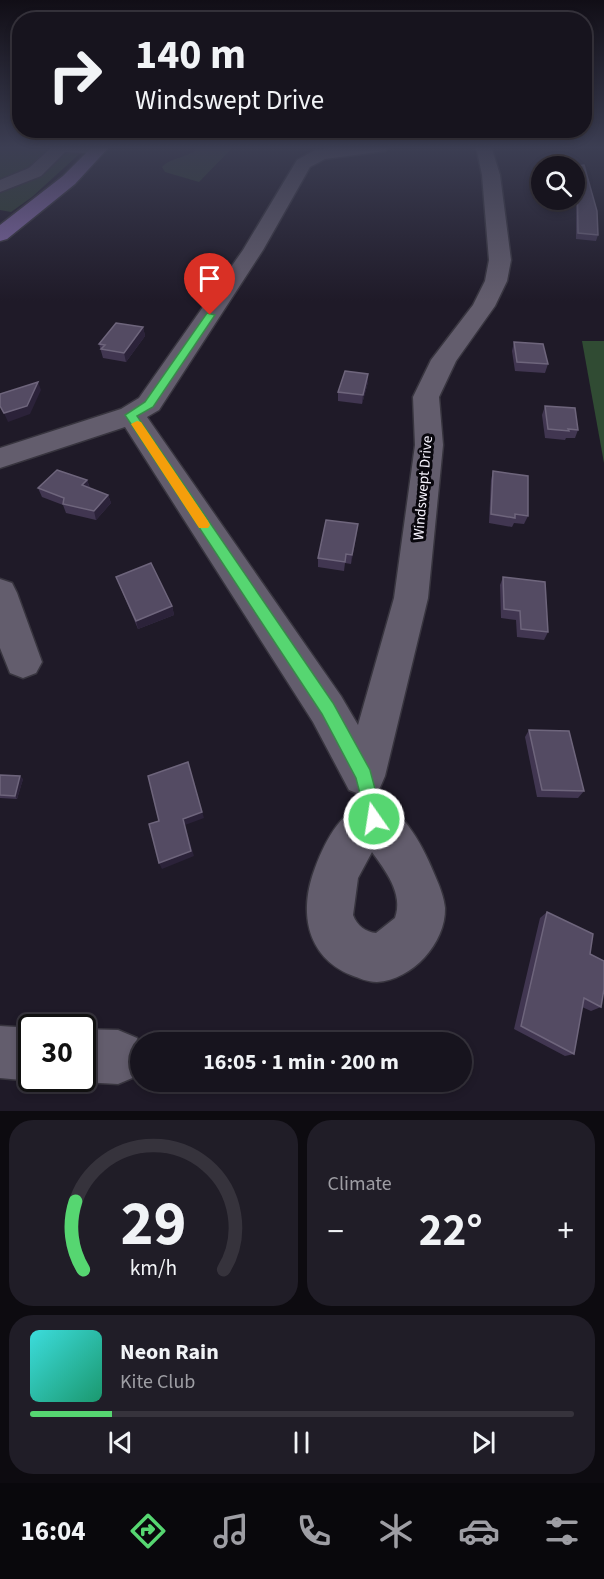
<!DOCTYPE html>
<meta charset="utf-8">
<style>
:root{--surface:#17141e;--page:#201d27;--text:#f1f3f6;--muted:#9e9ea4;--line:#36333c;--accent:#56d671}
body{margin:0;font-family:"Source Sans 3",sans-serif;background:var(--page);color:var(--text);height:100vh;display:flex;flex-direction:column;font-size:22px;white-space:nowrap}
*{box-sizing:border-box;margin:0}
p{font-size:20px;color:var(--muted)}
.icon{flex:none;width:33px;height:33px;fill:none;stroke:currentColor;stroke-width:2;stroke-linecap:round;stroke-linejoin:round}
.map{position:relative;height:1111px;overflow:hidden}
.drawer{display:flex;flex-direction:column;gap:9px;padding:9px;background:#0d0b10;flex:1}
.drawer>*{flex:none}
.guide{position:absolute;left:12px;top:12px;width:580px;height:126px;border-radius:24px;box-shadow:0 3px 9px #0003,0 0 0 2px var(--line);background:#17141e;color:var(--text);overflow:hidden}
.fabs{position:absolute;left:531px;top:156px;display:grid;gap:12px}
.fabs a{display:grid;place-items:center;width:54px;height:54px;border-radius:50%;background:var(--surface);box-shadow:0 3px 9px #0003,0 0 0 2px var(--line);font-size:30px}
.speed{position:absolute;left:18px;top:1014px;display:flex;gap:12px;font-size:30px;font-weight:700;text-align:center}
.speed>*{display:grid;place-content:center;width:78px;height:78px;border-radius:50%;background:var(--surface);box-shadow:0 3px 9px #0003,0 0 0 2px var(--line);line-height:1}
.speed .limit{border:3px solid #111;border-radius:9px;background:#fff;color:#111}
.pin{position:absolute;display:grid;place-items:center;width:51px;height:51px;color:#fff;margin:-62px -26px;border-radius:50% 50% 50% 0;rotate:-45deg;box-shadow:0 0 6px #0007}
.pin .icon{rotate:45deg}
.me{position:absolute;width:66px;margin:-33px;rotate:347deg;stroke-linejoin:round;filter:drop-shadow(0 0 4px #0008)}
.turn{display:flex;align-items:center;gap:21px;height:126px;padding:0 24px;font-size:27px}
.turn .icon{width:78px;height:78px;stroke-width:2.5}
.turn b{display:block;font-size:42px;line-height:51px}
.big{font-size:45px;font-weight:700;line-height:1.1}
.drawer .tile{flex:1;display:flex;flex-direction:column;justify-content:center;gap:9px;min-width:0;padding:0 21px;border-radius:24px;background:var(--page)}
.drawer .dial{align-items:center;gap:0}
.dial svg{height:156px;overflow:visible;fill:none;stroke:var(--line);stroke-width:7;stroke-linecap:round;text-anchor:middle}
.dial text{fill:var(--text);stroke:none}
.song{display:flex;align-items:center;gap:18px}
.cover{width:72px;height:72px;border-radius:9px;background:linear-gradient(135deg,hsl(180 70% 55%),hsl(160 70% 35%))}
.played{height:6px;border-radius:3px;background:linear-gradient(90deg,var(--accent) 15%,var(--line) 15%)}
.keys{display:flex;justify-content:space-around;direction:ltr}
.heat{display:flex;justify-content:space-between;align-items:center;font-size:33px;direction:ltr}
.drawer .tiles{flex:1;display:grid;gap:9px;grid-template-columns:1fr 1fr}
.tile:last-child{grid-column:span 2}
.trip{position:absolute;left:130px;top:1032px;width:342px;height:60px;border-radius:30px;background:var(--surface);box-shadow:0 3px 9px #0003,0 0 0 2px var(--line);font-weight:700;line-height:60px;text-align:center}
.menu{display:flex;height:96px;justify-content:space-around;align-items:center;background:#09080c;color:var(--muted)}
.menu .icon{width:42px;height:42px}
.menu .on{color:var(--accent)}
.menu b{font-size:27px;color:var(--text)}
.map>svg:first-child{display:block}
.green{fill:#2f4030}
.forest{fill:#304b33}
.lines{fill:none;stroke-linecap:round;stroke-linejoin:round}
.minor-casing{stroke:#38353f;stroke-width:3}
.major-casing{stroke:#38353f;stroke-width:3}
.minor{fill:#635d6d;fill-rule:evenodd}
.major{fill:#8268a7;fill-rule:evenodd}
.wall{fill:#413651}
.shaded-wall{fill:#2b2239}
.building{fill:#544b63;stroke:#6e657c;stroke-width:1.5}
.route{fill:#56d671;stroke:#388b49;stroke-width:1.5}
.slow{fill:#f59e0b}
.labels{text-anchor:middle;dominant-baseline:central;stroke-width:6;stroke-linejoin:round;paint-order:stroke}
.street-label{font-size:15px;fill:#f6f3fd;stroke:#08060c}
</style>
<div class="map">
<svg width="604" height="1111" viewBox="0 0 604 1111">
<rect width="100%" height="100%" fill="#1f1a28"/>
<!-- green -->
<g class="green">
<path d="M0 146H88L32 197 11 212 0 210Z"/>
<path d="M195 146H232L230 150 199 182 165 172 162 167C169 158 186 158 196 150Z"/>
</g>
<!-- forest -->
<path class="forest" d="M582 341H604V463Z"/>
<g class="lines">
<!-- minor casing -->
<g class="minor-casing">
<g id="minor">
<path d="M53 146H105L107 149 99 154 65 152 41 176 0 192V180L29 168Z"/>
<path d="M348 146H393L385 151 325 159 310 167 263 250 159 410 147 417 341 696 358 725 394 598 415 445 413 397 431 360 473 305 485 281 489 260 482 175 477 151 473 146H491L500 175 511 260 507 281 495 306 456 361 439 397 443 445 428 598 385 776 379 790 364 796 349 790 313 722 125 427 0 468V448L121 409 139 398 243 250 297 160 315 150Z"/>
<path d="M0 579 12 583 17 593 42 662 36 673 23 678 10 673 0 648Z"/>
<path d="M374 797C405 810 424 848 436 878 440 887 444 898 445 908 446 943 412 980 377 982 367 982 359 978 351 975 305 956 299 910 315 868 327 836 342 810 374 797ZM372 852C385 870 404 894 395 918L376 933C366 932 357 926 353 915L358 878Z"/>
<path d="M0 1026 32 1028V1078H37L32 1081 0 1078Z"/>
<path d="M82 1029 118 1030 137 1038C142 1052 142 1062 137 1076L118 1084 82 1082 75 1078H82Z"/>
</g>
</g>
<!-- major casing -->
<g class="major-casing">
<path id="major" d="M93 146H110L75 184 7 239 0 241V225L63 176Z"/>
</g>
<!-- minor -->
<use href="#minor" class="minor"/>
<!-- major -->
<use href="#major" class="major"/>
</g>
<!-- wall -->
<g class="wall">
<path d="M577 166 598 235 596 241 576 239V172Z"/>
<path d="M143 327 145 336 126 362 103 358 99 344Z"/>
<path d="M514 342 548 364 545 373 515 371 512 351Z"/>
<path d="M368 374V382L362 404 338 401V392Z"/>
<path d="M545 406 578 430 575 438H566L565 440 545 438 542 415Z"/>
<path d="M493 471 528 516 524 524 514 523 512 527 489 523 491 480Z"/>
<path d="M87 480 90 488 108 495 111 503 96 520 66 513 63 505 42 497 38 488Z"/>
<path d="M358 524 351 564 345 563 344 571 318 567V558Z"/>
<path d="M116 577 172 606 174 615 138 629Z"/>
<path d="M503 577 548 632 544 640 517 637 516 620 501 618 500 585Z"/>
<path d="M529 730 584 791 578 798 537 797 525 737Z"/>
<path d="M0 775 23 779 17 799 0 798Z"/>
<path d="M547 912 601 1007 591 1011 582 1007 574 1054 565 1056 514 1029 540 918Z"/>
</g>
<!-- shaded-wall -->
<g class="shaded-wall">
<path d="M143 327 145 336 126 362 124 353Z"/>
<path d="M368 374V382L362 404 363 395Z"/>
<path d="M38 382 41 390 30 414 8 422 4 413Z"/>
<path d="M87 480 90 489 82 485Z"/>
<path d="M108 495 111 503 96 520 94 511Z"/>
<path d="M358 524 357 533 351 564 352 555Z"/>
<path d="M172 606 174 615 138 629 136 621Z"/>
<path d="M188 762 204 818 185 825 194 856 162 869 159 863 183 819Z"/>
<path d="M20 776 23 779 17 799 15 796Z"/>
</g>
<!-- building -->
<g class="building">
<path d="M584 165 597 211 598 235 578 233 577 166Z"/>
<path d="M116 323 143 327 124 353 101 349 105 345 99 344Z"/>
<path d="M514 342 543 344 548 364 517 362Z"/>
<path d="M345 371 368 374 363 395 338 392Z"/>
<path d="M38 382 27 406 4 413 0 406V394Z"/>
<path d="M545 406 575 408 578 430 568 429 569 431 548 429Z"/>
<path d="M57 470 87 480 82 485 108 495 94 511 63 504 64 498 38 488Z"/>
<path d="M493 471 528 476V516L515 514V518L491 514Z"/>
<path d="M326 520 358 524 352 555 346 554 345 562 318 558Z"/>
<path d="M151 563 172 606 136 621 116 577Z"/>
<path d="M503 577 545 582 548 632 521 629 520 611 504 609Z"/>
<path d="M529 730 569 731 584 791 542 790Z"/>
<path d="M188 762 202 812 183 819 191 851 159 863 149 824 159 821 148 776Z"/>
<path d="M0 775 20 776 15 796 0 795Z"/>
<path d="M547 912 593 934 590 954 604 961V989L601 1007 584 998 574 1054 521 1026Z"/>
</g>
<!-- sky -->
<linearGradient id="sky" x2="0" y2="1"><stop stop-color="#110e16"/><stop offset="0.49" stop-color="#3c3e53"/><stop offset="1" stop-color="#3c3e53" stop-opacity="0"/></linearGradient>
<rect width="604" height="301" fill="url(#sky)"/>
<!-- route -->
<path class="route" d="M207 313 215 315 153 407 137 416 333 703 370 770 383 819 380 825 374 828 368 825 356 778 322 714 125 415 145 402Z"/>
<!-- slow -->
<path class="slow" d="M137 421 141 422 208 521 210 525 208 528H199L131 424Z"/>
<g class="labels">
<!-- street labels -->
<g class="street-label">
<text transform="translate(423 488) rotate(-85)">Windswept Drive</text>
</g>
</g>
</svg>
<div class="fabs">
<a><svg class="icon" aria-label="search" viewBox="0 0 24 24"><circle cx="10" cy="10" r="6"/><path d="M15 15l6 6"/></svg></a>
</div>
<div class="speed"><div class="limit">30</div></div>
<div class="pin" style="left:210px;top:315px;background:#d93025"><svg class="icon" aria-label="arrive" viewBox="0 0 24 24"><path d="M6 21V4h12l-3 4 3 4H6"/></svg></div>
<svg class="me" style="left:374px;top:819px" viewBox="-20 -20 40 40"><circle r="17" fill="#56d671" stroke="#fff" stroke-width="3"/><path d="M0-11L8 9 0 5-8 9z" fill="#fff"/></svg>
<div class="trip">16:05 · 1 min · 200 m</div>
<div class="guide">
<div class="turn"><svg class="icon" aria-label="right" viewBox="0 0 24 24"><path d="M7 20v-9h11M14 6l5 5-5 5"/></svg><div><b>140 m</b>Windswept Drive</div></div>
</div>
</div>
<section class="drawer">
<div class="tiles">
<div class="tile dial"><svg viewBox="0 0 100 80">
<path d="M14 69A42 42 0 1 1 86 69"/>
<path d="M14 69A42 42 0 0 1 10 34" stroke="#56d671"/>
<text x="50" y="56" font-size="32" font-weight="700">29</text>
<text x="50" y="72" font-size="11">km/h</text>
</svg></div>
<div class="tile"><p>Climate</p>
<div class="heat"><a>−</a><b class="big">22°</b><a>+</a></div>
</div>
<div class="tile">
<div class="song"><i class="cover"></i><div><b>Neon Rain</b><p>Kite Club</p></div></div>
<div class="played"></div>
<div class="keys"><svg class="icon" aria-label="previous" viewBox="0 0 24 24"><path d="M18 5L8 12l10 7zM5 5v14"/></svg><svg class="icon" aria-label="pause" viewBox="0 0 24 24"><path d="M8 5v14M16 5v14"/></svg><svg class="icon" aria-label="next" viewBox="0 0 24 24"><path d="M6 5l10 7-10 7zM19 5v14"/></svg></div>
</div>
</div>
</section>
<nav class="menu">
<b>16:04</b>
<svg class="icon on" aria-label="directions" viewBox="0 0 24 24"><path d="M12 3l9 9-9 9-9-9zM9 14v-3h6M13 9l2 2-2 2"/></svg>
<svg class="icon" aria-label="music" viewBox="0 0 24 24"><path d="M9 18V5l10-2v13"/><circle cx="6" cy="18" r="3"/><circle cx="16" cy="16" r="3"/></svg>
<svg class="icon" aria-label="phone" viewBox="0 0 24 24"><path d="M5 4h4l2 5-3 2q2 4 5 5l2-3 5 2v4C11 20 4 13 5 4z"/></svg>
<svg class="icon" aria-label="climate" viewBox="0 0 24 24"><path d="M12 3v18M4 7l16 10M4 17L20 7"/></svg>
<svg class="icon" aria-label="car" viewBox="0 0 24 24"><path d="M5 17H2v-5l4-1 3-4h7l3 4 3 1v5h-3M9 17h6M6 11h13"/><circle cx="7" cy="17" r="2"/><circle cx="17" cy="17" r="2"/></svg>
<svg class="icon" aria-label="filters" viewBox="0 0 24 24"><path d="M4 7h16M4 17h16"/><circle cx="9" cy="7" r="2"/><circle cx="15" cy="17" r="2"/></svg>
</nav>
